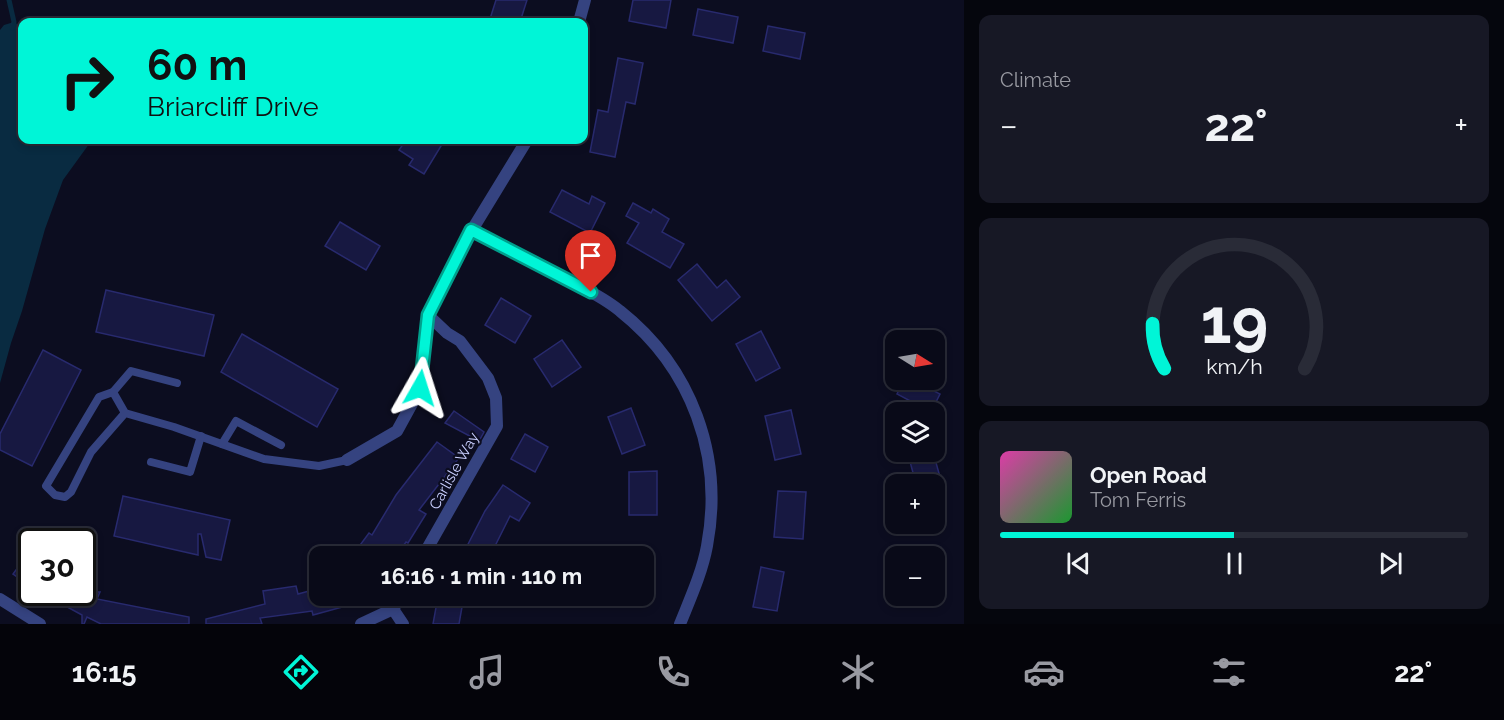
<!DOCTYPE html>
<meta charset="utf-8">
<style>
:root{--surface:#090a18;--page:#171825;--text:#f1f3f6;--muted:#999aa2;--line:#292b37;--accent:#00f5d7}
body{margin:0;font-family:Raleway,sans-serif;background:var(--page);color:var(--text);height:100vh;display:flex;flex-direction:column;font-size:22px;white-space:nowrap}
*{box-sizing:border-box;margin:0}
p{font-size:20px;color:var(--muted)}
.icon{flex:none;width:33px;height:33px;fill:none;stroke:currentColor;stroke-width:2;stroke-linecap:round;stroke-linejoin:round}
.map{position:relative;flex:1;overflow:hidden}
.panel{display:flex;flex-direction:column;gap:15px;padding:15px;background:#05060d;width:540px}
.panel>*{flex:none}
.guide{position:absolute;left:18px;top:18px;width:570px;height:126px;border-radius:12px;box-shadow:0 3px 9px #0003,0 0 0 2px var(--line);background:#00f5d7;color:#111;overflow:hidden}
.needle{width:39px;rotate:101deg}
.fabs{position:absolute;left:885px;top:330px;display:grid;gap:12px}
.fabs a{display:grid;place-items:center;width:60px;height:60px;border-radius:12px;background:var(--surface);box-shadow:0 3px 9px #0003,0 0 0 2px var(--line);font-size:30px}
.speed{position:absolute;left:18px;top:528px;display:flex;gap:12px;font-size:30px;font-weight:700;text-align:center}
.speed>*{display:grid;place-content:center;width:78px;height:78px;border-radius:50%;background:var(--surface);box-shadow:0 3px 9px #0003,0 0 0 2px var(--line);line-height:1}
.speed .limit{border:3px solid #111;border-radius:9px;background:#fff;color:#111}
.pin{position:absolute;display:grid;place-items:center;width:51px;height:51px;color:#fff;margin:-62px -26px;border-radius:50% 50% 50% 0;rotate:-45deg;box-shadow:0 0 6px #0007}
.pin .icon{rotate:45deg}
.me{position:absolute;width:66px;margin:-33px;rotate:6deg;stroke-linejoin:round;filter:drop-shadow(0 0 4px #0008)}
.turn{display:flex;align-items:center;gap:21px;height:126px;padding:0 30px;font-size:27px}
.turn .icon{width:78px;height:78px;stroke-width:2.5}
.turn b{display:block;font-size:42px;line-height:51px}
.big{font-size:45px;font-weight:700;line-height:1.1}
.panel .card{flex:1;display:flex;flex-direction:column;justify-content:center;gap:9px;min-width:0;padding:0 21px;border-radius:12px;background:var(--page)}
.panel .dial{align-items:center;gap:0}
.dial svg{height:156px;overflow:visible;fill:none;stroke:var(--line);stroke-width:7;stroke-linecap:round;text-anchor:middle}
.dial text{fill:var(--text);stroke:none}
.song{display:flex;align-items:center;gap:18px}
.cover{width:72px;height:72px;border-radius:9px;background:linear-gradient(135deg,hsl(320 70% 55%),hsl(130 70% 35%))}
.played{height:6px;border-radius:3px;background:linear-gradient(90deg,var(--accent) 50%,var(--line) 50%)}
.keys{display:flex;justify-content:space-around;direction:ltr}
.heat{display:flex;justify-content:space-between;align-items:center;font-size:33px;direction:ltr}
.trip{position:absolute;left:309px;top:546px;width:345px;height:60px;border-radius:12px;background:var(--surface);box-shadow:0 3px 9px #0003,0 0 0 2px var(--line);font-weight:700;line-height:60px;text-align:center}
.menu{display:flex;height:96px;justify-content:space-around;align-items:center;background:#04040a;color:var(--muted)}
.menu .icon{width:42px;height:42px}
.menu .current{color:var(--accent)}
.menu b{font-size:27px;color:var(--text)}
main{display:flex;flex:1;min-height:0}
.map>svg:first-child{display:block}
.water{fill:#092b41}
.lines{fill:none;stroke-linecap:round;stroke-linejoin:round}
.stream{stroke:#092b41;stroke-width:5}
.building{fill:#171841;stroke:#282a6e;stroke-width:1.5}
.lane{stroke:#354380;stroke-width:8}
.street{stroke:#354380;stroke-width:12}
.route-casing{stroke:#009f8c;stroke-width:15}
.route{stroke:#00f5d7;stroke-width:10}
.labels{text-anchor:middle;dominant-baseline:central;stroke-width:4.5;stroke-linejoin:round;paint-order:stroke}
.street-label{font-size:15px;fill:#cad0ff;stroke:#0c0d20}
</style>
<main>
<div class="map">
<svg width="964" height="624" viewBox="0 0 964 624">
<rect width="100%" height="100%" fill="#0c0d20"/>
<!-- water -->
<path class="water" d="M14 22 22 27V140H92L63 180 45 229 22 311 11 343 0 383V30L4 25Z"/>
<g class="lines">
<!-- stream -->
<path class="stream" d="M9 0 14 22 12 28"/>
</g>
<!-- building -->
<g class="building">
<path d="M496 0H527L520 22H489Z"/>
<path d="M633 0H671L666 28 629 21Z"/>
<path d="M698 9 738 17 733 43 693 35Z"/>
<path d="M768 26 805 33 800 59 763 51Z"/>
<path d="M618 58 643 63 635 104 626 102 615 157 590 152 598 110 608 112Z"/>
<path d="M406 140H431L441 146 424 174 409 165 413 159 399 150Z"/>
<path d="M562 190 589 204 592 196 605 203 590 233 550 212Z"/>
<path d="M633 203 651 213 653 209 669 219 662 232 684 244 670 268 627 243 639 223 626 216Z"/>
<path d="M340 222 380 246 366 270 325 246Z"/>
<path d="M697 264 717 288 726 280 740 297 712 321 678 280Z"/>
<path d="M106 290 214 315 204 356 96 332Z"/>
<path d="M501 298 531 316 515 343 485 325Z"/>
<path d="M761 331 780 368 756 381 736 344Z"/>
<path d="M242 334 338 389 317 427 221 372Z"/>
<path d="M562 340 581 367 552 387 534 359Z"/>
<path d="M43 350 81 370 32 466 0 450V434Z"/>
<path d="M904 380H935L930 389 940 394 931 412 897 394Z"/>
<path d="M631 408 645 445 622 454 608 417Z"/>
<path d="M791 410 801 454 775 460 765 416Z"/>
<path d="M454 411 484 432 479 441 445 423Z"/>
<path d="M525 434 548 447 535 472 511 459Z"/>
<path d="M437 442 459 458 419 510 426 514 408 543 406 542 396 556H352L369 533 372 535 396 495Z"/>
<path d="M917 452H933L942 484H916L908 454Z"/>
<path d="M657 471V515H629V472Z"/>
<path d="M503 485 530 503 519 521 510 516 490 556H462L485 511Z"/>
<path d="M778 491 806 492 803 539 774 537Z"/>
<path d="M123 496 230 520 221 560 206 557 201 534H198V555L114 536Z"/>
<path d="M32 548V587L13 574Z"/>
<path d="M761 567 784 572 777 611 753 607Z"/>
<path d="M82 585 96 592H100L97 599 189 617V624H101L87 617 84 624H82V615L40 592H82Z"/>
<path d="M296 586 298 594 320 588V596H367L368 600 313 615 312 611 260 618 262 624H206V619L265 604 263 591Z"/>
<path d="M437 602 462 607 459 624H433Z"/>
</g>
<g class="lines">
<!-- lane -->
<g class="lane">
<path d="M113 392 131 371 177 383"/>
<path d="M125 413 113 392 99 397 46 486 55 495 65 497 71 492 91 452 125 413 174 427 264 459 319 466 347 460"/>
<path d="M222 444 236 421 281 445"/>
<path d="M151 462 190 472 201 436"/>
</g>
<!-- street -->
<g class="street">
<path d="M579 22 585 0"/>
<path d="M472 230C501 245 531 261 561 276 581 287 602 296 620 311 692 368 724 456 707 546 702 573 690 599 680 624"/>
<path d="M347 460 397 431 420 389 428 315 472 230 527 140"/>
<path d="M423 556 497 426 496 398 488 378 460 341 447 333 428 315"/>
<path d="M0 599 40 624"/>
<path d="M393 609 403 624"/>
<path d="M361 624 393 609 401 596"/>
</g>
</g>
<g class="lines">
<!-- route casing -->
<g class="route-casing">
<path id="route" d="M420 388 428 315 471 230 591 292"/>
</g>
<!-- route -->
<use href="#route" class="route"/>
</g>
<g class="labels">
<!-- street labels -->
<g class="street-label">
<text transform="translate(454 471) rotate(-61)">Carlisle Way</text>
</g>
</g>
</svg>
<div class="fabs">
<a><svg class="needle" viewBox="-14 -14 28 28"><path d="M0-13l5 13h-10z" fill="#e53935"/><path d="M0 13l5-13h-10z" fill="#999aa2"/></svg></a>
<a><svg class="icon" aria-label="layers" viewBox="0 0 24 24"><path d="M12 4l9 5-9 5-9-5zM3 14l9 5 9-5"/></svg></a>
<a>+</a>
<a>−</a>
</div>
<div class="speed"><div class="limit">30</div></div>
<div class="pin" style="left:591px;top:292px;background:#d93025"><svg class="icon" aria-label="arrive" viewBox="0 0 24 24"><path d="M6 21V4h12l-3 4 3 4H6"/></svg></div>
<svg class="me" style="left:420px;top:388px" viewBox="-20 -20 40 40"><path d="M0-17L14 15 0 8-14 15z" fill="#00f5d7" stroke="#fff" stroke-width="4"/></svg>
<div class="trip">16:16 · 1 min · 110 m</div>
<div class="guide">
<div class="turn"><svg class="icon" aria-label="right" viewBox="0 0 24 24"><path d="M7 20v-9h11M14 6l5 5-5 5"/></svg><div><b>60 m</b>Briarcliff Drive</div></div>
</div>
</div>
<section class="panel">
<div class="card"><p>Climate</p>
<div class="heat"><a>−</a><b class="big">22°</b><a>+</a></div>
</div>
<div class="card dial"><svg viewBox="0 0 100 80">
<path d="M14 69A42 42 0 1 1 86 69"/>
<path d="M14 69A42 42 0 0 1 8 46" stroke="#00f5d7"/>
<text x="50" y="56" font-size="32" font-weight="700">19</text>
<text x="50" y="72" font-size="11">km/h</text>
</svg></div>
<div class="card">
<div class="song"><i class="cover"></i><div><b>Open Road</b><p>Tom Ferris</p></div></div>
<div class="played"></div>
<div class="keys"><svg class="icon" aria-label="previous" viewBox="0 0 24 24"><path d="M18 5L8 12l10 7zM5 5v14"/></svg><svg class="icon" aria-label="pause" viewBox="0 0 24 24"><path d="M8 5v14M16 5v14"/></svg><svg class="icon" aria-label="next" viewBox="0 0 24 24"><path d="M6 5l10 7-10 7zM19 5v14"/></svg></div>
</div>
</section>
</main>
<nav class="menu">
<b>16:15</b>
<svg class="icon current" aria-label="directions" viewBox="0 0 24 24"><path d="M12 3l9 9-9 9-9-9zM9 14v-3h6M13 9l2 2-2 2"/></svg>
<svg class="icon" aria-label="music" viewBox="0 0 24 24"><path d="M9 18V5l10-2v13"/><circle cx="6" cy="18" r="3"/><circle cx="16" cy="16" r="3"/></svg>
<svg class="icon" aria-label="phone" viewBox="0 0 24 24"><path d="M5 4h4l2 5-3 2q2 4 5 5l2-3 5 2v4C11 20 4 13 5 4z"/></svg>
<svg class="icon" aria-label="climate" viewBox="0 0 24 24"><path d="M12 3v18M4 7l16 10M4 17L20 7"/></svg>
<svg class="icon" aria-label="car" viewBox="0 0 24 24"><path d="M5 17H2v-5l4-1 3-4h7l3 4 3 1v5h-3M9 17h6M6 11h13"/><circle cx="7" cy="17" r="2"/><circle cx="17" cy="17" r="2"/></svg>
<svg class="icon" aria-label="filters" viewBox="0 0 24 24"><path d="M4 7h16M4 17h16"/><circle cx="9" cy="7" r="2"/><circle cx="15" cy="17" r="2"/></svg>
<b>22°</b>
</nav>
